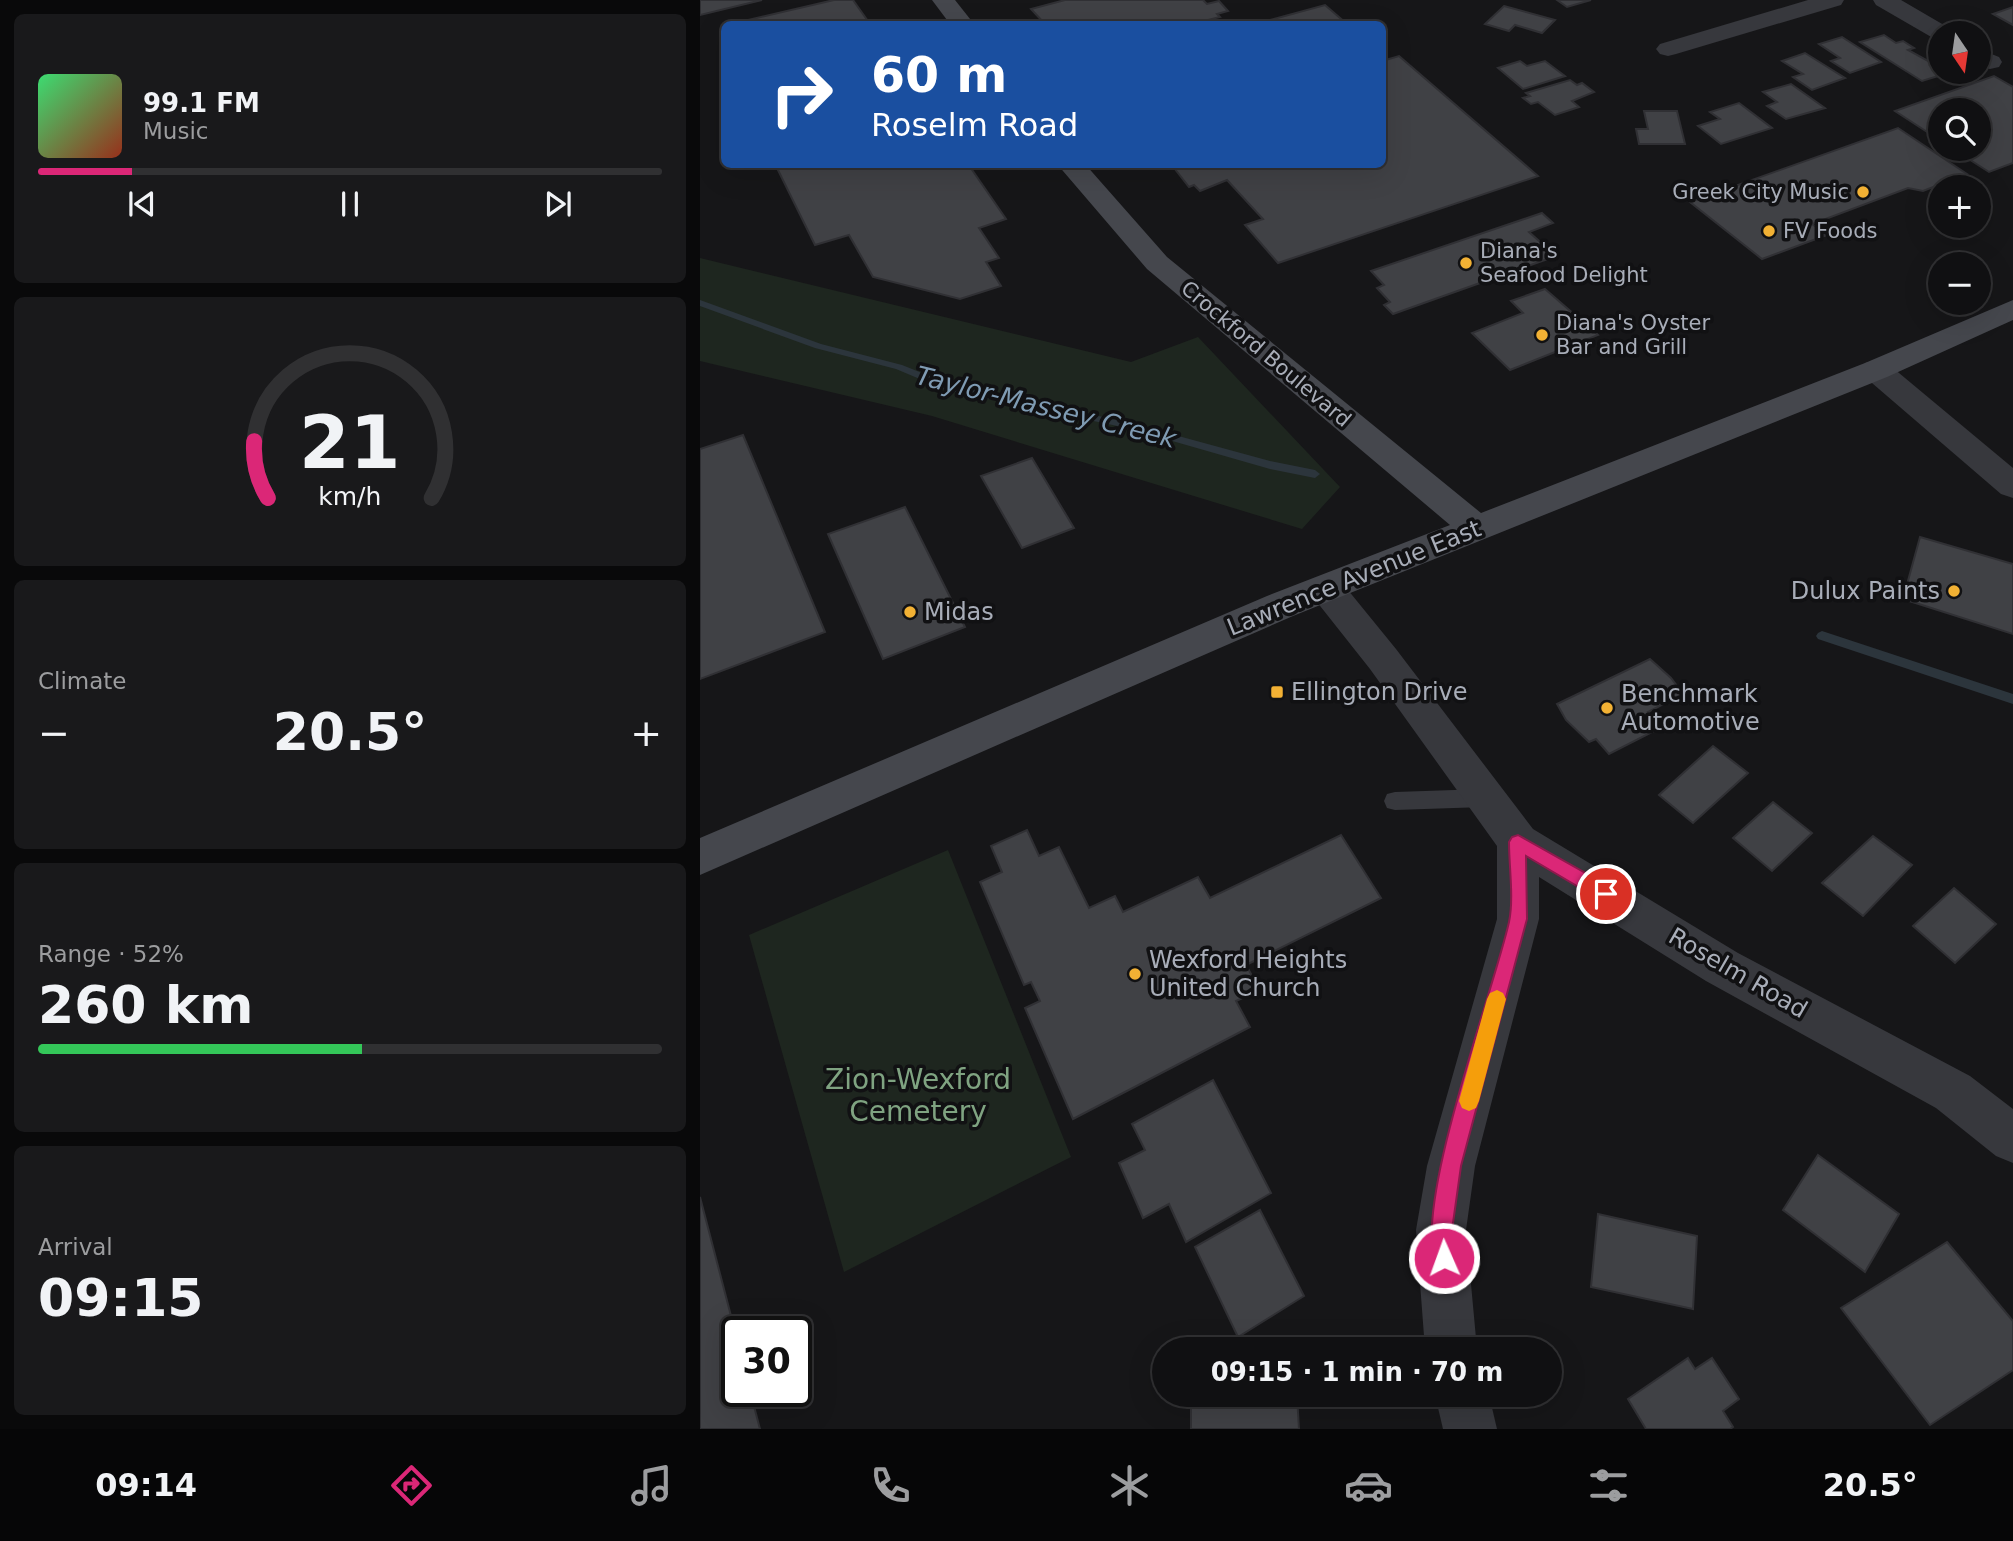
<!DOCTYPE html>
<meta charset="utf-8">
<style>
:root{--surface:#101012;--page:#19191b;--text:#f1f3f6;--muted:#9c9d9f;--line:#303032;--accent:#db2777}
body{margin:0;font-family:"DejaVu Sans",sans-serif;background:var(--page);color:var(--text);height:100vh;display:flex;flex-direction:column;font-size:26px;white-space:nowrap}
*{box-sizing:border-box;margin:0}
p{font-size:23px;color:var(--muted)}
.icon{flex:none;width:38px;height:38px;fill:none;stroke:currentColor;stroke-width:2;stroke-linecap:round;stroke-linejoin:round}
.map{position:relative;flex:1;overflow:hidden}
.sheet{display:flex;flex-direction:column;gap:14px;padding:14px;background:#09090a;width:700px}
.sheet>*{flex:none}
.top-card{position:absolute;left:21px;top:21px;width:665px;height:147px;border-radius:10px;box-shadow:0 7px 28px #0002,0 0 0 2px var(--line);background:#1a4fa0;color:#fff;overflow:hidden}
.needle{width:46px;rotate:167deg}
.fabs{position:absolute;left:1228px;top:21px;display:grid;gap:14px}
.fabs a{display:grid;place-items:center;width:63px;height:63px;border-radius:50%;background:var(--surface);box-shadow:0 7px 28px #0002,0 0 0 2px var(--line);font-size:35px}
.speed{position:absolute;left:21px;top:1316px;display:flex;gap:14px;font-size:35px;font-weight:700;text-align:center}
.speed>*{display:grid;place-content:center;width:91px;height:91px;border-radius:50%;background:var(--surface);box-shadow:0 7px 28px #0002,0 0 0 2px var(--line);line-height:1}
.speed .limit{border:4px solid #111;border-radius:10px;background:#fff;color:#111}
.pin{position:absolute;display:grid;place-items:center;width:60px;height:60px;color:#fff;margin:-30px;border:4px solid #fff;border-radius:50%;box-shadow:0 2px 7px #0007}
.me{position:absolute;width:77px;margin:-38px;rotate:358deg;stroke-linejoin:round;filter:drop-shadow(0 0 5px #0008)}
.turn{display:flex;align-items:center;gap:24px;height:147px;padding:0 35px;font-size:32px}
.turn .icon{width:91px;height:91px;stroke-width:2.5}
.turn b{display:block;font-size:49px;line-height:60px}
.big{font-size:52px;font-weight:800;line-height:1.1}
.sheet .tile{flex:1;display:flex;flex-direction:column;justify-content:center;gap:10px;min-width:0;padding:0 24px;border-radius:10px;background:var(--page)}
.sheet .dial{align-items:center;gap:0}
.dial svg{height:182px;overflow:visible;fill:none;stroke:var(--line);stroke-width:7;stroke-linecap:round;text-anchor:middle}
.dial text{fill:var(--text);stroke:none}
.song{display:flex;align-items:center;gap:21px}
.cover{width:84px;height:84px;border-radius:10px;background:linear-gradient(135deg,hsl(140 70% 55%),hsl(10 70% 35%))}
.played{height:7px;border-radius:4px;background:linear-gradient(90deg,var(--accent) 15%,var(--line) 15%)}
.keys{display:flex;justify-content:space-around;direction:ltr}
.heat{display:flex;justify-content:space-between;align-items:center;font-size:38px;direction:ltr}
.charge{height:10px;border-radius:5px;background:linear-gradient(90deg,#34c759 52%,var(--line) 0)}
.trip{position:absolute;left:452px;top:1337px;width:410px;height:70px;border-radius:35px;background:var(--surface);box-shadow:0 7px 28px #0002,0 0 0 2px var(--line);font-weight:800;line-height:70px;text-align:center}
.tab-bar{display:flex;height:112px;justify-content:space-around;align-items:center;background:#060607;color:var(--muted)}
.tab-bar .icon{width:49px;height:49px}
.tab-bar .selected{color:var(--accent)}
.tab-bar b{font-size:32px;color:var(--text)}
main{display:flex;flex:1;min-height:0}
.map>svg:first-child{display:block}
.green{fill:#1e261f}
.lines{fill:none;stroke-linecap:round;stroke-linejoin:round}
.stream{fill:#2c353c;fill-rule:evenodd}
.building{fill:#404145;stroke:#303034;stroke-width:2}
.lane{fill:#37383d;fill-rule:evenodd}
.street{fill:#37383d;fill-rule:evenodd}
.secondary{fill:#45474d;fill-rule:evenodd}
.route{fill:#db2777;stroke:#8e194d;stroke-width:2}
.slow{fill:#f59e0b}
.poi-dot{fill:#f2b134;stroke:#111113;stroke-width:2.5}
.labels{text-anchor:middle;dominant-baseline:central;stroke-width:7;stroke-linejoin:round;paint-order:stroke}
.far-poi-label{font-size:21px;fill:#a8adb8;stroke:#111113;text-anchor:start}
.far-street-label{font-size:21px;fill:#a8adb8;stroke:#111113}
.street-label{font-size:24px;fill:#a8adb8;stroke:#111113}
.poi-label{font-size:24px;fill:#a8adb8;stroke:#111113;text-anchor:start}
.water-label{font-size:26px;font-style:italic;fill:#7f9bb3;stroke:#111113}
.near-park-label{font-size:28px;fill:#7fa381;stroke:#111113}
</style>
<main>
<section class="sheet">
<div class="tile">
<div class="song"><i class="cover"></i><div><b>99.1 FM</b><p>Music</p></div></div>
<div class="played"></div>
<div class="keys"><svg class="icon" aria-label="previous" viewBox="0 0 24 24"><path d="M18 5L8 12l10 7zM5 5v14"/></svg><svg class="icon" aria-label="pause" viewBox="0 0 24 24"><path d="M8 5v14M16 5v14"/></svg><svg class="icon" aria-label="next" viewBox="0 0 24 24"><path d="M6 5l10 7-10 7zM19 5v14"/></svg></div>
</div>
<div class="tile dial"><svg viewBox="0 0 100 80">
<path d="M14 69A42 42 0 1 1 86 69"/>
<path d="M14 69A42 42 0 0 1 8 44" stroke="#db2777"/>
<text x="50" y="56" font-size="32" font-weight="700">21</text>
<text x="50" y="72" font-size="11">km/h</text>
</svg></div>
<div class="tile"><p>Climate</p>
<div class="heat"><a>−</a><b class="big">20.5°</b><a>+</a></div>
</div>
<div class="tile"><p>Range · 52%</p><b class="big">260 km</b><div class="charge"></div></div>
<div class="tile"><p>Arrival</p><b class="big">09:15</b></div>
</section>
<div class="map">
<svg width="1313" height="1429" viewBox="0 0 1313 1429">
<rect width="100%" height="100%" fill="#161618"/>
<!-- green -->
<g class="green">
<path d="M0 258 431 362 498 337 640 487 602 529 232 416 0 361Z"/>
<path d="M248 850 371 1157 144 1272 49 935Z"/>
</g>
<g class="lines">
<!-- stream -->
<g class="stream">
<path d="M0 300 121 344 202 365 252 385 427 422 570 461 615 470 620 474 615 478 570 469 427 428 246 390 196 369 115 348 0 306Z"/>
<path d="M1122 631 1313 694V704L1118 639 1116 636 1118 633Z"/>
</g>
</g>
<!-- building -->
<g class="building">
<path d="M0 0H62L0 15Z"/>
<path d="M134 0H153L170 24H31Z"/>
<path d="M365 0H503L507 4 519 1 528 11 517 14 520 17 492 24H345L331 9Z"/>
<path d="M857 0H891L867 7Z"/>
<path d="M625 5 647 24H575L570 20Z"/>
<path d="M804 6 855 20 842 33 815 25 809 31 785 24Z"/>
<path d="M1313 7V25L1293 14Z"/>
<path d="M1184 35 1196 43 1203 41 1214 48 1208 50 1241 68V72L1248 73 1222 81 1160 42Z"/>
<path d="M1142 37 1181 62 1150 73 1131 61 1140 58 1119 44Z"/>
<path d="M1105 53 1145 78 1112 90 1093 77 1103 74 1082 61Z"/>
<path d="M699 56 838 176 578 263 545 225 563 219 527 180 500 191 494 185 489 187 471 164H682V61Z"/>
<path d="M820 61 827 66 845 61 865 76 823 89 798 68Z"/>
<path d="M1294 76 1313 87V163L1289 172 1253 149H1279V110H1241V141L1195 111Z"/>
<path d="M870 80 877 85 882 83 894 92 872 101 879 107 855 115 838 102 831 104 823 98 830 96 826 93Z"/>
<path d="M1091 84 1125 108 1086 119 1067 106 1077 102 1063 92Z"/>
<path d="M1039 103 1072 128 1021 144 998 126 1020 119 1010 112Z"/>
<path d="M944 111H977L985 144H939L936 129H948Z"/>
<path d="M1198 128 1267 174 1223 191 1208 188 1112 224 1127 235 1062 259 990 202Z"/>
<path d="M75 164H268L306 219 279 228 299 258 286 262 301 286 260 299 173 277 149 235 115 245Z"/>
<path d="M842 213 853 223 829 232 856 256 693 314 684 305 690 302 677 288 684 285 671 271Z"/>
<path d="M845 289 898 335 810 370 772 333 823 313 811 301Z"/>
<path d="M43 435 125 632 0 679V449Z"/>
<path d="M332 458 374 528 322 548 281 476Z"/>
<path d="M205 507 265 627 183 659 128 534Z"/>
<path d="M1220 537 1313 564V634L1203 599Z"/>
<path d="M950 659 971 678 983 694 948 712 962 727 909 754 896 739 889 742 866 720 857 704Z"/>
<path d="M1013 746 1048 773 993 823 959 795Z"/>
<path d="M1073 802 1112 833 1072 871 1033 838Z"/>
<path d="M327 830 339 856 359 847 389 908 415 896 423 912 498 877 510 898 641 835 681 898 546 965 560 990 536 1001 550 1027 373 1119 325 1008 340 1001 331 982 324 985 280 882 302 872 291 846Z"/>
<path d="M1173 836 1212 865 1163 916 1122 883Z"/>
<path d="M1254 888 1296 924 1255 963 1213 926Z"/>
<path d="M513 1080 571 1193 486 1242 469 1204 443 1218 419 1163 445 1150 432 1124Z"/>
<path d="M1118 1155 1199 1214 1165 1272 1083 1210Z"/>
<path d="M0 1197 37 1339V1391H50L60 1429H0Z"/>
<path d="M560 1210 604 1296 538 1337 495 1247Z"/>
<path d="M898 1214 997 1236 993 1309 891 1287Z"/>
<path d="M1247 1242 1313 1321V1370L1230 1425 1141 1308Z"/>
<path d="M988 1358 995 1369 1012 1358 1039 1399 1023 1411 1033 1427 1030 1429H946L928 1399Z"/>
<path d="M491 1395H597L599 1429H491Z"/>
</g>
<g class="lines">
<!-- lane -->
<path class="lane" d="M784 789 792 791 795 798 792 805 784 807 695 810 687 808 684 801 687 794 695 792Z"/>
<!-- street -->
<g class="street">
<path d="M1108 0H1144L1141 5 976 54 968 56 960 54 956 49 960 44Z"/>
<path d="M1173 0H1201L1249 28 1253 33H1241V40L1233 38 1176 5Z"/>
<path d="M1279 49 1299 57 1302 62 1299 67 1290 69 1279 66Z"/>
<path d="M1176 360 1187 363 1313 468V498L1301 494 1165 377 1161 370 1165 363Z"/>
<path d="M626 575 639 579 696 649 833 829 1038 953 1270 1076 1313 1109V1163L1296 1156 1236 1108 1006 981 839 877V919L775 1166 766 1230 777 1349H725L716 1230 727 1166 797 919V846L670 669 613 597 608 588 613 579Z"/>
<path d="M735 1395H789L797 1429H743Z"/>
</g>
<!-- secondary -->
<g class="secondary">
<path d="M232 0H255L274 24H250Z"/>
<path d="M357 164H385L467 257 781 513 1165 363 1313 300V320L1187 377 593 616 0 875V838L567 596 750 525 447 269Z"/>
</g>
</g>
<!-- route -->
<path class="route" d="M818 835 912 888 914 894 912 899 906 902 899 899 826 856 827 919 761 1166 752 1230 754 1258 751 1265 744 1268 736 1265C712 1207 793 993 809 922 814 898 809 867 809 842L812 837Z"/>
<!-- slow -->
<path class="slow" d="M797 990 803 993 806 999 779 1101 776 1108 769 1111 762 1108 759 1101 787 999 790 993Z"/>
<!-- markers -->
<g class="poi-dot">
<circle cx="1163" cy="192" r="7"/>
<circle cx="1069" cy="231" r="7"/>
<circle cx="766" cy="263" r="7"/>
<circle cx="842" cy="335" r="7"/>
<circle cx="1254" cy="591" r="7"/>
<circle cx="210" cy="612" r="7"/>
<rect x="570" y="685" width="14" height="14" rx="3.5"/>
<circle cx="907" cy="708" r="7"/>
<circle cx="435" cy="974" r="7"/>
</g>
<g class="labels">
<!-- far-poi labels -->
<g class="far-poi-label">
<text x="1149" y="192" text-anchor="end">Greek City Music</text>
<text x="1083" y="231">FV Foods</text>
<text x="780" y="251">Diana's<tspan x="780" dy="24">Seafood Delight</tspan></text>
<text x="856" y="323">Diana's Oyster<tspan x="856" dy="24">Bar and Grill</tspan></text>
</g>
<!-- far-street labels -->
<g class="far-street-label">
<text transform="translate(566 354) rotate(40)">Crockford Boulevard</text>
</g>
<!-- street labels -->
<g class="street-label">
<text transform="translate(654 578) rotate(-22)">Lawrence Avenue East</text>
<text transform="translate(1038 973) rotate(30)">Roselm Road</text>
</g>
<!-- poi labels -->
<g class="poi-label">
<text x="1240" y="591" text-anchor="end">Dulux Paints</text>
<text x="224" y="612">Midas</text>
<text x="591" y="692">Ellington Drive</text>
<text x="921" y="694">Benchmark<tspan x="921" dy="28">Automotive</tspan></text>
<text x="449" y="960">Wexford Heights<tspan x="449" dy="28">United Church</tspan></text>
</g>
<!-- water labels -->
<g class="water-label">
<text transform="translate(346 407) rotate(14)">Taylor-Massey Creek</text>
</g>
<!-- near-park labels -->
<g class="near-park-label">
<text x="218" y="1079">Zion-Wexford<tspan x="218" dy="32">Cemetery</tspan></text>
</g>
</g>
</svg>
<div class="fabs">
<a><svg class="needle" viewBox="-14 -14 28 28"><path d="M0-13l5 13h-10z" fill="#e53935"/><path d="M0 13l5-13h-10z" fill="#9c9d9f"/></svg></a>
<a><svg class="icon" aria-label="search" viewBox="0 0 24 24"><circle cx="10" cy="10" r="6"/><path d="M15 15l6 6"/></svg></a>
<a>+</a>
<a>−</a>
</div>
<div class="speed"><div class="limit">30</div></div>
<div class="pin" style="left:906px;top:894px;background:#d93025"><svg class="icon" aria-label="arrive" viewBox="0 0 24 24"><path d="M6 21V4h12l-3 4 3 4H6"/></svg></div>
<svg class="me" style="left:744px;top:1258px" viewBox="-20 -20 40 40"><circle r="17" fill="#db2777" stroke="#fff" stroke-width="3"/><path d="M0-11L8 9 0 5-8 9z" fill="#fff"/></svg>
<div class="trip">09:15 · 1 min · 70 m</div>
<div class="top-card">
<div class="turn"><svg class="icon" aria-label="right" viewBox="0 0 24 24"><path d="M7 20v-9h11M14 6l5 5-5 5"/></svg><div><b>60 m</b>Roselm Road</div></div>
</div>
</div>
</main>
<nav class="tab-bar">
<b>09:14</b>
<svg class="icon selected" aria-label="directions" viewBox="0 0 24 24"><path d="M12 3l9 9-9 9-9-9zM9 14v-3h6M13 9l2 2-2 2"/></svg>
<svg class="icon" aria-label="music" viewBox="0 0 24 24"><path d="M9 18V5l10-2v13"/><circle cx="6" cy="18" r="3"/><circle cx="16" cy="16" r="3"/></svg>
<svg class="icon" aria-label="phone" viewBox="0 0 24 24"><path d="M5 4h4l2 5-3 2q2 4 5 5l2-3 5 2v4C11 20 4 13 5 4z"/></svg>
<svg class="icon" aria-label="climate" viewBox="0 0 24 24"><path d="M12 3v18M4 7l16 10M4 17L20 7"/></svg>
<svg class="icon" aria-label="car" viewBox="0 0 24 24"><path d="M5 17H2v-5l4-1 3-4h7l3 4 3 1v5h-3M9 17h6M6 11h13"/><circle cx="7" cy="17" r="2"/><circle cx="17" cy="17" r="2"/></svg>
<svg class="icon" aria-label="filters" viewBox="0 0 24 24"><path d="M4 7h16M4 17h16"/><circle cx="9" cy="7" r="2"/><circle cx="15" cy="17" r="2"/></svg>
<b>20.5°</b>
</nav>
